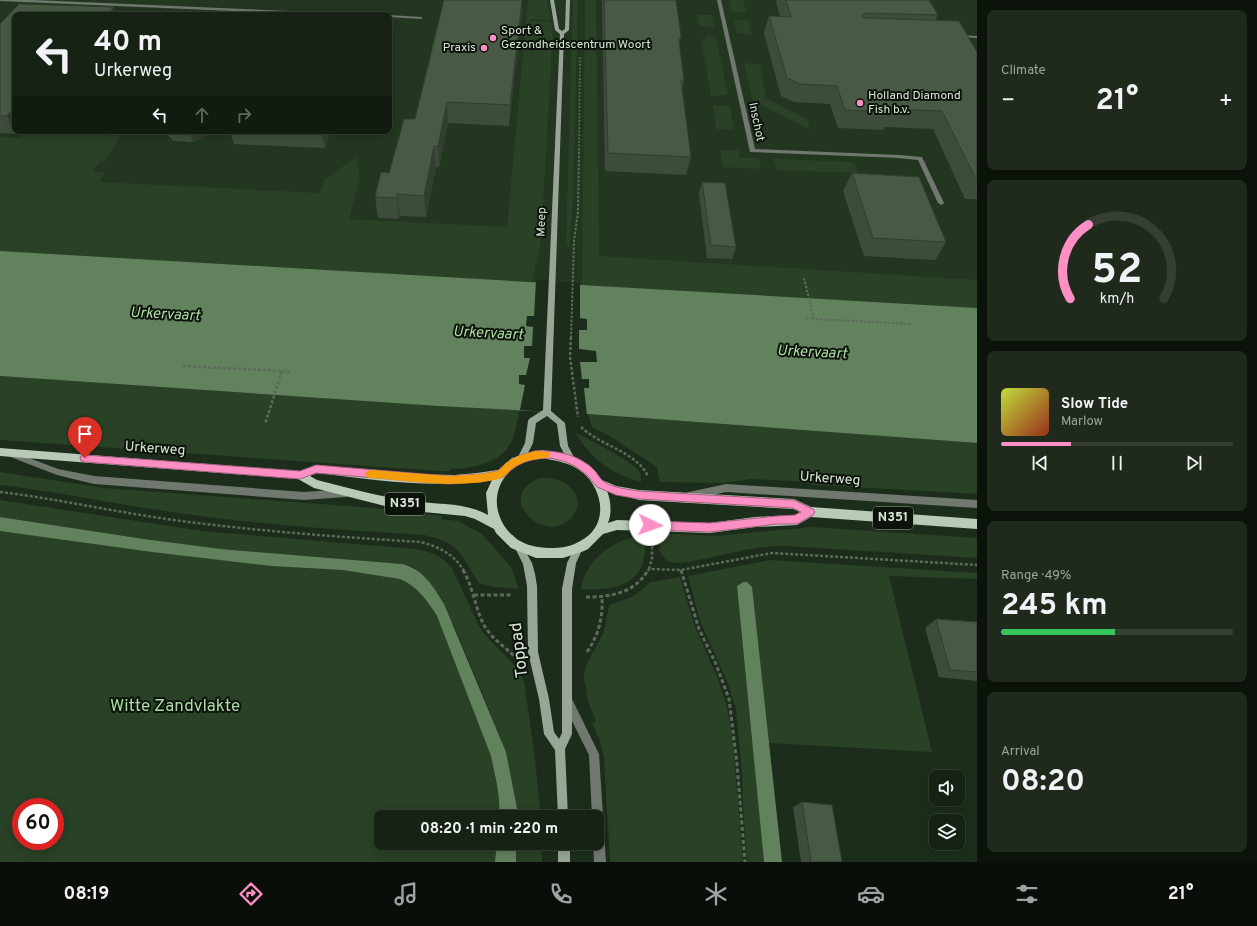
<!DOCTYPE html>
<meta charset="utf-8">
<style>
:root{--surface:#162214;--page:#1f2a1d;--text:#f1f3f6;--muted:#9ea4a0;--line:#353f34;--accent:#fc8fc3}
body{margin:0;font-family:Overpass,sans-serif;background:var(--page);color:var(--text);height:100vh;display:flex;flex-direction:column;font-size:15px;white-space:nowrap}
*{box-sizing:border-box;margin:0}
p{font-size:13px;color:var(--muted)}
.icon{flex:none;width:22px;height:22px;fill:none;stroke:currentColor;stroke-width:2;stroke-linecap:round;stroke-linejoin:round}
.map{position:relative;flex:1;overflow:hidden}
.sheet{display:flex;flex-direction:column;gap:10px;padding:10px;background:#0c130b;width:280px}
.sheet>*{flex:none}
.top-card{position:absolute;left:12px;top:12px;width:380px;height:122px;border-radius:8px;box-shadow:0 2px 10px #0003,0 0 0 1px var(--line);background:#162214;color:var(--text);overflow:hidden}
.fabs{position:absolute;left:929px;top:770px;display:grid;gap:8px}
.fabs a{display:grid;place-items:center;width:36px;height:36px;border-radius:8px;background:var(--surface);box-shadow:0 2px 10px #0003,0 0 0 1px var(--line);font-size:20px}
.speed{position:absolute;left:12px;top:798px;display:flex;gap:8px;font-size:20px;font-weight:700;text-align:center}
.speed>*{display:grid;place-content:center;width:52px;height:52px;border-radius:50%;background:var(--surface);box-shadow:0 2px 10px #0003,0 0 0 1px var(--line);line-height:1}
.speed .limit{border:6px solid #d22;background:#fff;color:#111}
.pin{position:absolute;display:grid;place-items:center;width:34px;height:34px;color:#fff;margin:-41px -17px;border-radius:50% 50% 50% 0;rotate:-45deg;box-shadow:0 0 4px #0007}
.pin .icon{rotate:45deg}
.me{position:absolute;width:44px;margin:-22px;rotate:93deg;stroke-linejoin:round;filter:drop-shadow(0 0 3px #0008)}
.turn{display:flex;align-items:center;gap:14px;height:84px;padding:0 16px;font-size:18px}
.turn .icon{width:52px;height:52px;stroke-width:2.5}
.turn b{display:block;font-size:28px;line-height:34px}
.lanes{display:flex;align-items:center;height:38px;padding:0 16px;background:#0003;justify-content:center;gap:20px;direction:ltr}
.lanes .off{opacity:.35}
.big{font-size:30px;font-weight:700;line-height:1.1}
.sheet .widget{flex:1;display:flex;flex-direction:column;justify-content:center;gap:6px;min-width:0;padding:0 14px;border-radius:8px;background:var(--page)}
.sheet .dial{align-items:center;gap:0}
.dial svg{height:104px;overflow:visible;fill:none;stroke:var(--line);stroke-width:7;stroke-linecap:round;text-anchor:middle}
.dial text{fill:var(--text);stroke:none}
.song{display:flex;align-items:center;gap:12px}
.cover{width:48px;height:48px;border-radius:6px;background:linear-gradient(135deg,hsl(70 70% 55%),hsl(10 70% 35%))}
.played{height:4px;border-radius:2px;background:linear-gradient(90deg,var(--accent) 30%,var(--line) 30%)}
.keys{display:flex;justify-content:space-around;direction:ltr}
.heat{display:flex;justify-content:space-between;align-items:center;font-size:22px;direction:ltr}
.charge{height:6px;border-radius:3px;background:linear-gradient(90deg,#34c759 49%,var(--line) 0)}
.trip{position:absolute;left:374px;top:810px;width:230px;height:40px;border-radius:8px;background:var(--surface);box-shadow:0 2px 10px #0003,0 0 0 1px var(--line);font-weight:700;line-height:40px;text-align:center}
.menu{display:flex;height:64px;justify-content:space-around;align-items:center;background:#090e08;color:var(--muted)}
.menu .icon{width:28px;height:28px}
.menu .current{color:var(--accent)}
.menu b{font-size:18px;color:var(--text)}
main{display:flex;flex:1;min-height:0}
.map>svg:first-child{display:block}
.built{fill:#233720;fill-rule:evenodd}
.green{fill:#294125;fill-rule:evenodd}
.water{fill:#62815d}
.pier{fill:#1d2d1b}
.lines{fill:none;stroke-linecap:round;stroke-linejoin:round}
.path-far3{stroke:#5d6b5b;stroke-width:1.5;stroke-dasharray:2 1.5;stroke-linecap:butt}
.path-far2{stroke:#5d6b5b;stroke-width:2;stroke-dasharray:2.5 1.5;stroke-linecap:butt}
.path-far1{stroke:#5d6b5b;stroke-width:2.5;stroke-dasharray:3 2;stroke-linecap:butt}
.path{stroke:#5d6b5b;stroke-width:3;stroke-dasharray:4 2.5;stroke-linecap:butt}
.lane{fill:#70786f;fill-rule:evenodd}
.street{fill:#70786f;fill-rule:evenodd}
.secondary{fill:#99a697;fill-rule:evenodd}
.primary{fill:#b9cab6;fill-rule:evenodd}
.wall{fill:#3e4d3b}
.shaded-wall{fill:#323e30}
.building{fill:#485945;stroke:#323e30}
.route{fill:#fc8fc3;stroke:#a45d7f}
.slow{fill:#f59e0b}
.poi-dot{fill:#fc8fc3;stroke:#0c130b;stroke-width:1.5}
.labels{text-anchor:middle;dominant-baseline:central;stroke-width:4;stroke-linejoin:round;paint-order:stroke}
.far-poi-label{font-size:12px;fill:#dbe5d9;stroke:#0c130b;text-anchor:start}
.far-street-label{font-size:12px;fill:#dbe5d9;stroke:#0c130b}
.shield{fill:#0c130b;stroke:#9da69b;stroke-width:1}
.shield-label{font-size:13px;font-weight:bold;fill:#dbe5d9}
.street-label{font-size:14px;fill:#dbe5d9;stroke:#0c130b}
.water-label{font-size:15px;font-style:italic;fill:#aedfa5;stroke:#0c130b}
.near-street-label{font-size:17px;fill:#dbe5d9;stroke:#0c130b}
.near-park-label{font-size:17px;fill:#aadba2;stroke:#0c130b}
</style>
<main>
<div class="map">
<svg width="977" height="862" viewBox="0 0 977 862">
<rect width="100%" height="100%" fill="#1d2d1b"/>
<!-- built -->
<path class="built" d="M0 0H977V336L0 279ZM15 15H389V131H15Z"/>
<!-- green -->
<g class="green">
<path d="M528 0H547L551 20 531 19V21L551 22 553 31 541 239 532 282 0 251V137L20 138 25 132 120 136 105 161H100L93 171 105 172 99 182 320 193 324 180 356 157 360 179 349 219 507 227Z"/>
<path d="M573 0H578L573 199 569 246H566Z"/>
<path d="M585 0H596L599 256 977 280V308L582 285Z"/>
<path d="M729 0H743L747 13 732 12Z"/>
<path d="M697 15H712L714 27 699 26Z"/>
<path d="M734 20H748L752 35 737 33Z"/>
<path d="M706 36 716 37 728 95 711 96 701 39H706Z"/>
<path d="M744 63 760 64 766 98 807 119 810 130 753 101Z"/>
<path d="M713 105 730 106 734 130 716 129Z"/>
<path d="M720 150H738L740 158H759L761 169 723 167Z"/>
<path d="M774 159 854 162 858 173 777 170Z"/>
<path d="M0 376 438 406 520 410C517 420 515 438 509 446 498 464 470 469 450 469V471H440L0 440Z"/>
<path d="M588 414 977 443V494L817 485 794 481 751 479 723 483 660 482 657 467 613 438 592 427Z"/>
<path d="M576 433C589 440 634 461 640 473 641 475 641 479 641 482 612 474 591 460 576 433Z"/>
<path d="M0 472 104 488 374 508 442 516 441 519 458 521 482 534 511 567 519 589 494 587 479 583C460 555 462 543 424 535 342 530 260 525 179 513 119 505 60 492 0 485Z"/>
<path d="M540 478C562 475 590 495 572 517 546 548 492 496 540 478Z"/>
<path d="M0 500 202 531 415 549C430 551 442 556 452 568L479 626 485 635 516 667 524 681 534 751 541 817H517V808L506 752 479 685 454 626 419 571 411 566 402 564 221 549 144 539 0 517Z"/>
<path d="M0 525 398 570 438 601 503 764 507 817H381V843H507L506 862H0ZM21 807H55V841H21Z"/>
<path d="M812 527 977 538V558L785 546C768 546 752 548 736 552 721 554 684 566 671 562 658 558 659 544 658 533L716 536Z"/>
<path d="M644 535C645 542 646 550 644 557 639 589 607 590 581 589 586 558 615 539 644 535Z"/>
<path d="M770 560 977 573V579L889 576 932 752 768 743 747 583 742 582 737 586 764 862H747L743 806 742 774 736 709 727 681 700 621 688 576Z"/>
<path d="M680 577 695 627 718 679 727 707 733 743 743 862H610L604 760 600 741 592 723 596 721 588 702 585 682 583 681 586 665 604 632 608 610 610 605 632 597 651 582Z"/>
<path d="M516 843H541L542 862H516Z"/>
</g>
<!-- water -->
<g class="water">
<path d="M0 251 977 308V443L588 414 438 406 0 376Z"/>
<path d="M0 517 144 539 221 549 402 564C423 569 433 586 444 604L506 752 517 808V817H499C501 797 495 776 491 756L437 616C427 600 417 586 400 579L343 570 272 566 152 552 0 531Z"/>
<path d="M743 582H747L752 587 782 862H764L737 586Z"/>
<path d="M497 843H516V862H495Z"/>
</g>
<!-- pier -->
<path class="pier" d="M536 280 580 283V318L587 319V330H579V349L596 351 597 362H580L582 379H589V388H584L587 415 520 410 525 385 519 384V375H526L530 358H524V346H532L533 327 526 326 527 316H534Z"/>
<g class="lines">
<!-- path-far3 -->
<path class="path-far3" d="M579 150 580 56"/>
<!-- path-far2 -->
<g class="path-far2">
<path d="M804 278 814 319 912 324"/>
<path d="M806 318 814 319"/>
<path d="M571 338 574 241 578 212 579 149"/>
</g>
<!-- path-far1 -->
<g class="path-far1">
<path d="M571 337 570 357 578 417"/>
<path d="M183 366 282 371 265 424"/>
<path d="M282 371 291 372"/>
<path d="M581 427C602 447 634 450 648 476"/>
<path d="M0 492C58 499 115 512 174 520 256 531 338 537 421 542 439 547 454 554 464 571"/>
<path d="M649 569 652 559V545"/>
<path d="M648 571 649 569 681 570 772 553 977 565"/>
</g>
<!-- path -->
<g class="path">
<path d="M463 570C473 587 475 608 484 625 491 638 504 646 514 656"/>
<path d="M681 570 699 629 716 664 729 699 737 764 745 862"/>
<path d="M474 595H513"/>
<path d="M586 597C611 597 635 593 648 570"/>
<path d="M587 652C599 634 603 618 602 596"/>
</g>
<!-- lane -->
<g class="lane">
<path d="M956 35 977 36V38L958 37H956Z"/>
<path d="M899 155 922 157 944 203 943 204 941 205 938 203 918 160 897 158V156Z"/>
<path d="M11 451 58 469 94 476 304 492 346 489 349 490 350 493 349 496 346 497 304 500 94 484 57 475 8 456 7 454 8 452Z"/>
<path d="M726 484 977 500V508L726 492 689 500 686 499 685 496 686 493 689 492Z"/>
<path d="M568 698 572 699 599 754 606 862H594L593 843H597V817H592L589 755 563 703 564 699Z"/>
</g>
<!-- street -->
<g class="street">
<path d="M0 0H34L359 14 361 15H325L0 1Z"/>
<path d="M717 0H721L755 149 899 155 901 156V158L750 152Z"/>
<path d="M387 15H389L421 17 423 18 421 19 389 17V15Z"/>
</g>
<!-- secondary -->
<g class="secondary">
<path d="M550 0H554L559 29 562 31 565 29 566 0H570L569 30 564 34 551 411 565 423 568 446 575 459 574 461H568L560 446 557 424 547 416 536 423 533 443 524 461H518L517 459 525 443 528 421 529 419 543 410 560 34 555 30Z"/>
<path d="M518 542 521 543 532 563 535 574 537 586 538 652 549 699 554 732 559 739 562 733V589L567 563 576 545 579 544 582 545 583 548 576 563 572 589V734L565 749 568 817H558L555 750 544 734 539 699 528 652 527 586 523 564 514 546 515 543Z"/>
<rect x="558" y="843" width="12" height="19"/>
</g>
<!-- primary -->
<path class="primary" d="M0 448 300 471 317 465 408 474 455 475 477 473 498 470 512 458 542 450 570 455 589 465 602 480 616 486 639 490 794 499 811 507 977 519V529L811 517 797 525 755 527 710 533 617 530 603 534 588 549 584 551 563 558H536L511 548 496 533 494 529 475 519 465 516 413 511 385 506 314 488 298 479 0 456ZM542 458C556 461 570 462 582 472 601 487 608 518 589 535 578 544 567 548 553 548 541 548 531 547 520 541 517 540 514 536 511 534 490 513 492 480 519 465 525 461 535 460 542 458ZM317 473C375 480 433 489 492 480L486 493 488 515C465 502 438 505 413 501 380 497 348 488 317 480L310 476ZM607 491 639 500 793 509 800 512 795 515 755 517 710 523 617 520 608 523C612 513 611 501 607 491Z"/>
</g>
<!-- wall -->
<g class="wall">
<path d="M444 0H522V13L509 126 448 123 439 167H436L426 217 400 216 399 219 378 218 375 197 389 173 415 119Z"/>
<path d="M602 0H676L681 36 679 44 684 80 682 90 691 157 686 175 605 171Z"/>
<path d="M777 0H929L938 15 935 20 977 52V199H965L933 129 885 127 883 130 838 128 830 104 794 102 781 96 764 33 769 16 780 17 776 2Z"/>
<path d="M15 15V131H19L17 134 0 133V24Z"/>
<path d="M98 131H217L193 142 173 141 167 134Z"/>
<path d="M230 131H331L325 148 234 144Z"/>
<path d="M852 173 946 242 935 260 864 256 843 191Z"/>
<path d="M702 182 736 247 732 259 707 258 699 194Z"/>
<path d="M936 619 977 622V681L939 677 925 628Z"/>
<path d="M802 802 842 862H801L793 807Z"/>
</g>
<!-- shaded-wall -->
<g class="shaded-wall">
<path d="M522 0V13L509 126 510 105Z"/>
<path d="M114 7 117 15H108Z"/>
<path d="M447 102 448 123 439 167 438 146Z"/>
<path d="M12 110 15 115V131L7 116Z"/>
<path d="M189 131H217L193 142Z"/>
<path d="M321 131H331L325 148Z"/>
<path d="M434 146 436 167 426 217 424 196Z"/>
<path d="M397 194 400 216 399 219 397 198Z"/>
</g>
<!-- building -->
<g class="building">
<path d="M444 0H522L510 105 447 102 438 146H434L424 196 397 194V198L375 197 381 172 389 173 404 119H415Z"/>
<path d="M604 0H676L681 36 679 41 684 80H681L691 157 608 153Z"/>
<path d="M786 0H929L938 15 866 13 862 16 866 18 959 21 977 52V181L942 111 890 109 891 112 845 110 837 86 800 84 787 78 769 16 791 17Z"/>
<path d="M19 4 114 7 108 15H15V110H12L7 116H0V24Z"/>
<path d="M852 173 919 177 946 242 873 238Z"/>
<path d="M702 182 725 183 736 247 711 245Z"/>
<path d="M936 619 977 622V672L950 670Z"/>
<path d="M802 802 832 805 842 862H811Z"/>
</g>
<!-- route -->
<path class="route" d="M535 451C556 450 577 454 593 469 597 472 599 478 603 481 612 488 628 489 639 491L794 500 813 509 815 512 813 515 797 524H777L710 532 650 530 646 528 645 525 646 522 650 521 710 523 777 516 795 515 801 512 793 508 639 499 616 495 597 487 587 475 575 466 563 461 550 458 535 459 524 462 513 468 504 477 481 482 448 484 316 473 300 479 85 462 81 461 80 458 81 456 85 455 300 471 316 465 448 476 481 474 498 471 506 463 518 456Z"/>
<!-- slow -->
<path class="slow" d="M535 451 549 452 550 454 549 457 545 458C534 459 523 461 513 468 508 472 505 477 499 479 457 489 413 481 370 478L367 477 365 474 367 471 370 470 448 476 481 474 498 471 506 463 518 456Z"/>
<!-- markers -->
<g class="poi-dot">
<circle cx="493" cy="38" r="4"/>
<circle cx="484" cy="48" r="4"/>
<circle cx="860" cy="103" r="4"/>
</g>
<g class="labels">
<!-- far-poi labels -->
<g class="far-poi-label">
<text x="501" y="31">Sport &amp;<tspan x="501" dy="14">Gezondheidscentrum Woort</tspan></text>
<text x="476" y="48" text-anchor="end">Praxis</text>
<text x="868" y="96">Holland Diamond<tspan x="868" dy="14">Fish b.v.</tspan></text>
</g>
<!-- far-street labels -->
<g class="far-street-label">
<text transform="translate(756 122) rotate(78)">Inschot</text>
<text transform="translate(542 222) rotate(-88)">Meep</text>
</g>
<!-- shield labels -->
<g class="shield">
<rect x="385" y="493" width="40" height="22" rx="3"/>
<rect x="873" y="507" width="40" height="22" rx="3"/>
</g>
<g class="shield-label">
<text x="405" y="504">N351</text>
<text x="893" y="518">N351</text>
</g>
<!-- street labels -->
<g class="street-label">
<text transform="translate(155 449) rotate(4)">Urkerweg</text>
<text transform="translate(830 479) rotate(4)">Urkerweg</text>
</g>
<!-- water labels -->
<g class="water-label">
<text transform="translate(165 315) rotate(3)">Urkervaart</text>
<text transform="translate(488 334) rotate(3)">Urkervaart</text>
<text transform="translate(812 353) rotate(3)">Urkervaart</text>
</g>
<!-- near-street labels -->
<g class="near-street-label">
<text transform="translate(520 650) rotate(-97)">Toppad</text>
</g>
<!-- near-park labels -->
<g class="near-park-label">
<text x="175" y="707">Witte Zandvlakte</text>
</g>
</g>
</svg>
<div class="fabs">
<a><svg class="icon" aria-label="sound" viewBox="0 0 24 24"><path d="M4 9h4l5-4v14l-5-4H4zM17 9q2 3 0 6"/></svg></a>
<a><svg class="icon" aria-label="layers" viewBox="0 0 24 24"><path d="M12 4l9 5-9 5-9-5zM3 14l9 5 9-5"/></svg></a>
</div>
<div class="speed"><div class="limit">60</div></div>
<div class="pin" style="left:85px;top:458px;background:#d93025"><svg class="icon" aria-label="arrive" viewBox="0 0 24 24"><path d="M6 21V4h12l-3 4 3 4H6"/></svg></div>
<svg class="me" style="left:650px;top:525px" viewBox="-20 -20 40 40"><circle r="19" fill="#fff"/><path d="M0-13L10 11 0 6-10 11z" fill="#fc8fc3"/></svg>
<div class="trip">08:20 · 1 min · 220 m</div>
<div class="top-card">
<div class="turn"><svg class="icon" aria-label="left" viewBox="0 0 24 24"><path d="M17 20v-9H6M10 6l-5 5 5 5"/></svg><div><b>40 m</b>Urkerweg</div></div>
<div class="lanes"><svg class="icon" aria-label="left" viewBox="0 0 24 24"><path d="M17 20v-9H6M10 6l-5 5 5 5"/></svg><svg class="icon off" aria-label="ahead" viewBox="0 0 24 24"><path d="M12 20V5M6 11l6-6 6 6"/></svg><svg class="icon off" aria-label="right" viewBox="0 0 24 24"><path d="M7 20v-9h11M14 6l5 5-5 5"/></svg></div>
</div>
</div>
<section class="sheet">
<div class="widget"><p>Climate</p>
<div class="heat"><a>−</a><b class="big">21°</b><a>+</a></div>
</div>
<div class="widget dial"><svg viewBox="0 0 100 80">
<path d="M14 69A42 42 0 1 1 86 69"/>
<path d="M14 69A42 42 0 0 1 28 12" stroke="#fc8fc3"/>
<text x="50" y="56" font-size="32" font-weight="700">52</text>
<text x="50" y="72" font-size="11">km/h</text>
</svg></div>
<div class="widget">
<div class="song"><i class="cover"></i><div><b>Slow Tide</b><p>Marlow</p></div></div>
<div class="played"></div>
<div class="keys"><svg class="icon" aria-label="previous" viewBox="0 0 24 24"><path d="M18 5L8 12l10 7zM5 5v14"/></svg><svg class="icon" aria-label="pause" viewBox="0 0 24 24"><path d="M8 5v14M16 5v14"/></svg><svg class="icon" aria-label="next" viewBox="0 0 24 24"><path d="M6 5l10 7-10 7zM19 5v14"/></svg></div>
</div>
<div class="widget"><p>Range · 49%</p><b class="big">245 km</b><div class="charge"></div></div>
<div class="widget"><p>Arrival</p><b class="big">08:20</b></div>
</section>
</main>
<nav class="menu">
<b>08:19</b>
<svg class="icon current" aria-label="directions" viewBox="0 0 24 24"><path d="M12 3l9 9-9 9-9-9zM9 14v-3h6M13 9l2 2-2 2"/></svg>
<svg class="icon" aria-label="music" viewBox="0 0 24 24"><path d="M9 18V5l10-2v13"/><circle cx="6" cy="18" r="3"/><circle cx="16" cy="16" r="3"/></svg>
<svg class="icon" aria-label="phone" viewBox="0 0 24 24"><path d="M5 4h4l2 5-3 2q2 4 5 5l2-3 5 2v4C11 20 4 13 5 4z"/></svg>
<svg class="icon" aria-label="climate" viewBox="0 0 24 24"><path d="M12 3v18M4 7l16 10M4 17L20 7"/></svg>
<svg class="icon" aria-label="car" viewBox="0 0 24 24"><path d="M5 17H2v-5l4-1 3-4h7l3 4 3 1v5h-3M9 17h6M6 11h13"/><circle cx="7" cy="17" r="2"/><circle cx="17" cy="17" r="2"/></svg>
<svg class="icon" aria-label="filters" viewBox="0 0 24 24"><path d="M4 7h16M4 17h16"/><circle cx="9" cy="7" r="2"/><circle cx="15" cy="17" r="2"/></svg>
<b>21°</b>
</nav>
